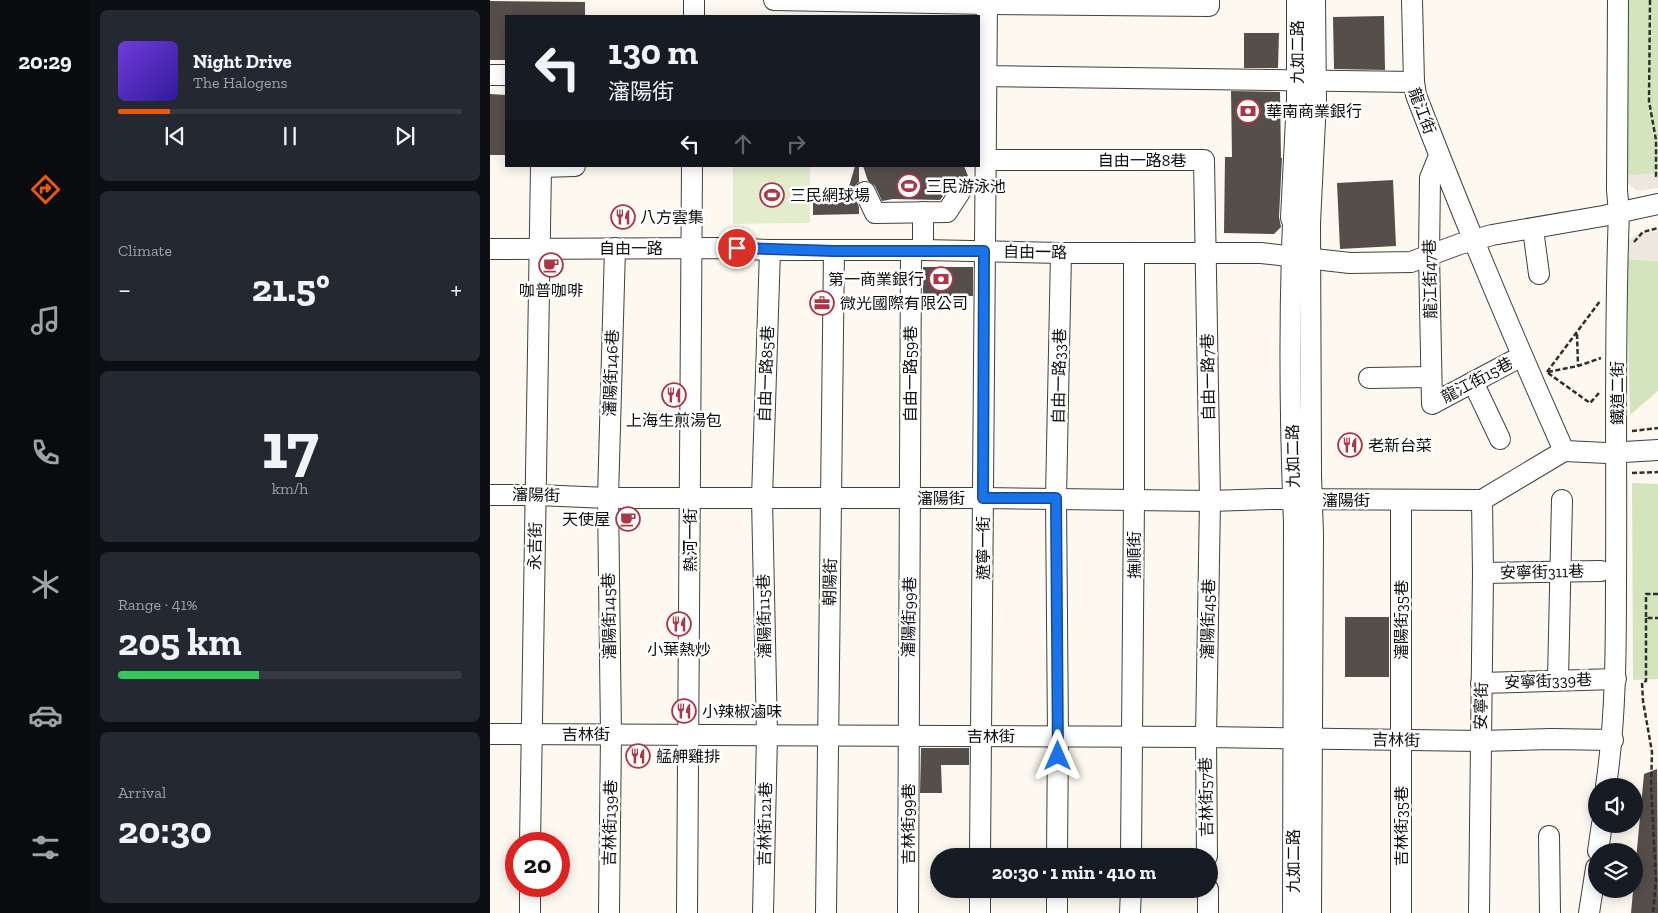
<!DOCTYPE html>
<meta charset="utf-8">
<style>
:root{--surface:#171b24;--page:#242831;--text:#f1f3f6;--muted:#9ea1a6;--line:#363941;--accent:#ea580c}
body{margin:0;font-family:"Zilla Slab","Noto Sans TC",serif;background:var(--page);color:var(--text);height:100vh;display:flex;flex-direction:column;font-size:19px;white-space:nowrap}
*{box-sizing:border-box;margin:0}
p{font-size:16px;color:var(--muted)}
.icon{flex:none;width:28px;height:28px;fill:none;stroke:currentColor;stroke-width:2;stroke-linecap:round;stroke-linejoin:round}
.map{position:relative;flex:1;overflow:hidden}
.sheet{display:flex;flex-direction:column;gap:10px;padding:10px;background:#0d0f14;width:400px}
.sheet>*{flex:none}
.banner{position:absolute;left:15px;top:15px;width:475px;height:152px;border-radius:0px;box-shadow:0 2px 12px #0003;background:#171b24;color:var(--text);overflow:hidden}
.fabs{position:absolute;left:1098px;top:778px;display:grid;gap:10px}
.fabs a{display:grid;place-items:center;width:55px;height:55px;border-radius:50%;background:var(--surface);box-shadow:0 2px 12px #0003;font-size:25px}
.speed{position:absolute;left:15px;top:832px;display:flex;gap:10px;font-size:25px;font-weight:700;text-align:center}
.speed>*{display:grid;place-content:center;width:65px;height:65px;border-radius:50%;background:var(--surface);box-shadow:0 2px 12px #0003;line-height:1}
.speed .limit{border:8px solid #d22;background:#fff;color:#111}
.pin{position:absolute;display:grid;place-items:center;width:42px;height:42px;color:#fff;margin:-21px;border:2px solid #fff;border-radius:50%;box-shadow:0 1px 5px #0007}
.me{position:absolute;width:55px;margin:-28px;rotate:0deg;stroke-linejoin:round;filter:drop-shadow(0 0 4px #0008)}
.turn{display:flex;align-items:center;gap:18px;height:105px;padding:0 20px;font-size:22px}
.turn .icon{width:65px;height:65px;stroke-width:2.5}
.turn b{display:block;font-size:35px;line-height:42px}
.lanes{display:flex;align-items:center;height:48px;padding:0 20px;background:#0003;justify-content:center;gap:25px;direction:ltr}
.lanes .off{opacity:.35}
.big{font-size:38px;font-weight:700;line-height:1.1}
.sheet .widget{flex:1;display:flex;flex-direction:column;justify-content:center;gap:8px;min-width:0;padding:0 18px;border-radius:8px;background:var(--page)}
.sheet .dial{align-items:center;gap:0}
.dial b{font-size:65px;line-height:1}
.song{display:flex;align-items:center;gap:15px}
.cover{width:60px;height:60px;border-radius:8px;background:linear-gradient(135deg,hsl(260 70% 55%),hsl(250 70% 35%))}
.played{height:5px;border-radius:2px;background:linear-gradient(90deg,var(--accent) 15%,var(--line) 15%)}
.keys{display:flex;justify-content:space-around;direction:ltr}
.heat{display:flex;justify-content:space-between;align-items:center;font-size:28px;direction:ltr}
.charge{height:8px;border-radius:4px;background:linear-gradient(90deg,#34c759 41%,var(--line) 0)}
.trip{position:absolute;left:440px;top:848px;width:288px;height:50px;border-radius:25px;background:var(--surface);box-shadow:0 2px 12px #0003;font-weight:700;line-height:50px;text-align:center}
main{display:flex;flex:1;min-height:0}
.tabs{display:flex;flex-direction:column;width:90px;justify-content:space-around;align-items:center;background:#090b0e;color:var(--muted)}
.tabs .icon{width:35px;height:35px}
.tabs .active{color:var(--accent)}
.tabs b{font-size:22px;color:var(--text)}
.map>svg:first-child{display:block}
.green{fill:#d4e4bd}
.pitch{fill:#e4ecce}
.plaza{fill:#ede8df}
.building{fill:#554e4b}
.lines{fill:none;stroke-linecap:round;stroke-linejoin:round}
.minor-casing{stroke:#404040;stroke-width:22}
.path{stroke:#2f2f2f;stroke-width:2.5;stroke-dasharray:5 2.5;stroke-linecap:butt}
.minor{stroke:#fff;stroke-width:20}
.route-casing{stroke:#114b97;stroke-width:12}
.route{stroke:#1a73e8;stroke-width:9}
.labels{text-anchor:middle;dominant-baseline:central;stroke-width:5;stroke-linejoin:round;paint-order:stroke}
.street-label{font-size:16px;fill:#0d0d0d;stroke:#fff}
.poi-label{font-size:16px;fill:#0d0d0d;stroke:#fff;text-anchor:start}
</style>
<main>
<nav class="tabs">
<b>20:29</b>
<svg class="icon active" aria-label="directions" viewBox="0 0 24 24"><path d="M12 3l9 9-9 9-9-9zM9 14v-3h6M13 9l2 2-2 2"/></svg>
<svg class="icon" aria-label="music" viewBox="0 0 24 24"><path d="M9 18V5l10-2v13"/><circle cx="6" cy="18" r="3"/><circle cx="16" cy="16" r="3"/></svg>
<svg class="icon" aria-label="phone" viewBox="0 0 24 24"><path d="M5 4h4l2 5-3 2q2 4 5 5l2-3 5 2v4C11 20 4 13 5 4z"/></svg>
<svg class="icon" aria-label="climate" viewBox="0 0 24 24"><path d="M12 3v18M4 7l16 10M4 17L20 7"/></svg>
<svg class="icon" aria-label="car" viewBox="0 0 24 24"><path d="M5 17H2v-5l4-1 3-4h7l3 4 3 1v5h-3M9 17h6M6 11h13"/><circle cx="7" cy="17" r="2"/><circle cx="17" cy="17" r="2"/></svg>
<svg class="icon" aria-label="filters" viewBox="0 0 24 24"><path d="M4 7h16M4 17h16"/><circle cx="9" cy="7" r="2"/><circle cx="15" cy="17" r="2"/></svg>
</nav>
<section class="sheet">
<div class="widget">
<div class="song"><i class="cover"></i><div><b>Night Drive</b><p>The Halogens</p></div></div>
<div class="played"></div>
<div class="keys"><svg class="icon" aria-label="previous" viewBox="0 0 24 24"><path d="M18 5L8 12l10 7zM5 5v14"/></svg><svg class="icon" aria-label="pause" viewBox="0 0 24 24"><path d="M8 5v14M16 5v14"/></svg><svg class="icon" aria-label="next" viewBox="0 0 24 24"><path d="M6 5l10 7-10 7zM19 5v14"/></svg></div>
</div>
<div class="widget"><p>Climate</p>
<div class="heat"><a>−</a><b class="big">21.5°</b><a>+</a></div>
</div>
<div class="widget dial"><b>17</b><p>km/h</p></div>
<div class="widget"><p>Range · 41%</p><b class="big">205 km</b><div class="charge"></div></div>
<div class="widget"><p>Arrival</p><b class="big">20:30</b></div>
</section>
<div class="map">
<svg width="1168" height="913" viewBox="0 0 1168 913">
<rect width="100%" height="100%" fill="#fdf9f0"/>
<!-- green -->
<g class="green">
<path d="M1133 0H1168V173L1137 176Z"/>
<path d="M1136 259 1168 261V391L1140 415Z"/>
<path d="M1142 483 1168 484V679L1143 680Z"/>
</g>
<!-- pitch -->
<path class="pitch" d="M243 166H320V223L243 224Z"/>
<!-- plaza -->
<g class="plaza">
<path d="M1168 173V188L1147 191 1137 183V176Z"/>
<path d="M1168 231V261L1136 259V243L1145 235Z"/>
</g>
<!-- building -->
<g class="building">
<path d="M0 1 95 2V16H16V60H0Z"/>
<path d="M894 16 895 70 844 69 843 17Z"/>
<path d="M754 33H789L788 68H754Z"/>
<path d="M741 91 790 92 791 158H792L789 217 791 227 784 234 734 233 735 157H742Z"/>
<path d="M0 94 16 95V155H0Z"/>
<path d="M365 166H369V182L365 186 363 192 369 207V214L323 215V190H358Z"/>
<path d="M373 166H474L478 176 464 182 450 200 403 199 392 201 385 186 378 181Z"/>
<path d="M903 180 906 246 850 249 847 183Z"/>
<rect x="433" y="267" width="50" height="29"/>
<rect x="855" y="617" width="44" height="60"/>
<path d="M431 748H479V765H451L452 793H430Z"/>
<path d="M1167 769 1168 913H1141L1154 774Z"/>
</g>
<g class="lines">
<!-- minor casing -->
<g class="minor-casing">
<g id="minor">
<path d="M284 0 497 4 719 6V0"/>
<path d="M922 0 924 82"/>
<path d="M204 16V0"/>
<path d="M0 75H16"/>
<path d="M489 76 924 82 926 95C972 215 1022 334 1074 451L992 500"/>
<path d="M949 156 940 178 939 255 942 404 1032 356"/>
<path d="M496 160H714L720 501 716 737 717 856"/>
<path d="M375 192 385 213 457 212 470 192"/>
<path d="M1043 229 1049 274"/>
<path d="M0 249 230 248 280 250H433L571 253H771L860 263 921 262 970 244 1002 235 1113 216 1168 204"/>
<path d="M433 250V212"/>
<path d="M879 378 941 377"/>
<path d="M983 382 1010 439"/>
<path d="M1074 451 1117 453 1168 450"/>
<path d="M0 495H47L118 498H493L720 501 781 499 992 500"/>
<path d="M911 500V913"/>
<path d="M993 573 1111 571"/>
<path d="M1068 679 1072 500"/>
<path d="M991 683 1126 679"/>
<path d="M0 734 716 737 990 741 1061 739 1123 740"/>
<path d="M1116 786C1126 717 1126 649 1126 579 1127 457 1124 335 1129 213L1127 190 1128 0"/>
<path d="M1059 836 1060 913"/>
<path d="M40 844 51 167 85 166"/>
<path d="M1108 851 1112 824"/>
<path d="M490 856 497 0"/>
<path d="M567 856 568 736 566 498 571 253"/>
<path d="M641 856 644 499V253"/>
<path d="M718 889V913"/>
<path d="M40 913V886"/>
<path d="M119 913 121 734 118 498 125 248"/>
<path d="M197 913 202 166"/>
<path d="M273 913 277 735 272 498 280 250"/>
<path d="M336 913 344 251"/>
<path d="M418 913 421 250"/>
<path d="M490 913V889"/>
<path d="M567 913V889"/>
<path d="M640 913 641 889"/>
<path d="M803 913 804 522C800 423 799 322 803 223L801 218 807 99V0"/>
<path d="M821 913 823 534 821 475 820 223 826 100 825 0"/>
<path d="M989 913 993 573 992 500"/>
<path d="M1099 913 1106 868"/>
</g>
</g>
<!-- path -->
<g class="path">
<path d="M1160 0 1159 101 1166 140V176L1168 177"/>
<path d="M1144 242 1153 232 1168 228"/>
<path d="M1087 334 1088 366"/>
<path d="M1057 372 1110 301"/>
<path d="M1058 372 1088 366 1111 358"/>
<path d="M1058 373 1100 403 1109 393"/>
<path d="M1142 431 1168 428"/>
<path d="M1142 473 1168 472"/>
<path d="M1168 594H1156V618H1168"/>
<path d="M1156 618V681L1152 683 1153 701 1162 752 1161 785 1166 881 1163 913"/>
</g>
<!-- minor -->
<use href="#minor" class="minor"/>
</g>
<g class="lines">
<!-- route casing -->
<g class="route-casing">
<path id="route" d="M247 248 344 251H494L493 498H566L568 756"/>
</g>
<!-- route -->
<use href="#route" class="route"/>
</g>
<!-- icons -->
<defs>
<g id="bank-ring" transform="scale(1.25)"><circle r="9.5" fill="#fff" stroke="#ac3645" stroke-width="1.5"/><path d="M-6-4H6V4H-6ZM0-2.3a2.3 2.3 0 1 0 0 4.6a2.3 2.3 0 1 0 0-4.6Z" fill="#ac3645"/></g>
<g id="stadium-ring" transform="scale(1.25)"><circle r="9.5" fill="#fff" stroke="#ac3645" stroke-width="1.5"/><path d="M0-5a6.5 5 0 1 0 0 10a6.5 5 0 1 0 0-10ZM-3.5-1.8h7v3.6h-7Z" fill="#ac3645"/></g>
<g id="restaurant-ring" transform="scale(1.25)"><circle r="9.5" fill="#fff" stroke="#ac3645" stroke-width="1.5"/><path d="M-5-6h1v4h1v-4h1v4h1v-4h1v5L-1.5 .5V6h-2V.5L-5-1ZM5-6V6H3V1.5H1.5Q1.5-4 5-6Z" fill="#ac3645"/></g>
<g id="cafe-ring" transform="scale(1.25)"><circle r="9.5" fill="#fff" stroke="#ac3645" stroke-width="1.5"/><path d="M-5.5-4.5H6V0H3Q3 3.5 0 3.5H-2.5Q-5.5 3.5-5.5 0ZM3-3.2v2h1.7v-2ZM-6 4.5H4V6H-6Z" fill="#ac3645"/></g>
<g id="office-ring" transform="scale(1.25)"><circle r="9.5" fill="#fff" stroke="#ac3645" stroke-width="1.5"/><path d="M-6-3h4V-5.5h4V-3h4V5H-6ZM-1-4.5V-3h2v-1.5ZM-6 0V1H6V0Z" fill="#ac3645"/></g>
</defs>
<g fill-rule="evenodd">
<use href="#bank-ring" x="758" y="111"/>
<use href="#stadium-ring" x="419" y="186"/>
<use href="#stadium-ring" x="282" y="195"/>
<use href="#restaurant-ring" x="133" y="217"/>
<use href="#cafe-ring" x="61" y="265"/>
<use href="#bank-ring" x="451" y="279"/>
<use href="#office-ring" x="332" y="303"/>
<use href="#restaurant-ring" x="184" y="395"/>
<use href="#restaurant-ring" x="860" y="445"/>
<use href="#cafe-ring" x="138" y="519"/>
<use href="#restaurant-ring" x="189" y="624"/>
<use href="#restaurant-ring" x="194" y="711"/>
<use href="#restaurant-ring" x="148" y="756"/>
</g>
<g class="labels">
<!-- street labels -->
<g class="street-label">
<text transform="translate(807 52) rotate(-90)">九如二路</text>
<text transform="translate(932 111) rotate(69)">龍江街</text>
<text x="652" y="160">自由一路8巷</text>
<text x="141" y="248">自由一路</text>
<text transform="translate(545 252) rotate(1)">自由一路</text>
<text transform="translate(940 279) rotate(-91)">龍江街47巷</text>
<text transform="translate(121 373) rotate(-88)">瀋陽街146巷</text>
<text transform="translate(276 374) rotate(-88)">自由一路85巷</text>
<text transform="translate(420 374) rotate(-90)">自由一路59巷</text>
<text transform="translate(569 376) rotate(-89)">自由一路33巷</text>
<text transform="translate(718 377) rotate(-91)">自由一路7巷</text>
<text transform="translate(987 380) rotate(-28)">龍江街15巷</text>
<text transform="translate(1127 393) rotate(-90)">鐵道二街</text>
<text transform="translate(803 456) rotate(-91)">九如二路</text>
<text transform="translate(46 495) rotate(1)">瀋陽街</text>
<text x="451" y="498">瀋陽街</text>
<text x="856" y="500">瀋陽街</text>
<text transform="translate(200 540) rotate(-90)">熱河一街</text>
<text transform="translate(45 546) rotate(-89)">永吉街</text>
<text transform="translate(493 548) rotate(-90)">遼寧一街</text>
<text transform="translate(644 555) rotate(-90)">撫順街</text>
<text transform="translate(1052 572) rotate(-1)">安寧街311巷</text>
<text transform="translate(340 582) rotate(-89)">朝陽街</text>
<text transform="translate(119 616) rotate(-91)">瀋陽街145巷</text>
<text transform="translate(274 616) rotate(-91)">瀋陽街115巷</text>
<text transform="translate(419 617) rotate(-89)">瀋陽街99巷</text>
<text transform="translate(718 619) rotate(-89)">瀋陽街45巷</text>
<text transform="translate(911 620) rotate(-90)">瀋陽街35巷</text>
<text transform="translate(1058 681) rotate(-2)">安寧街339巷</text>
<text transform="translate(991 706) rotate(-89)">安寧街</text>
<text x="96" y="734">吉林街</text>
<text x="501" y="736">吉林街</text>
<text transform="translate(906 740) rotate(1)">吉林街</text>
<text transform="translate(716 797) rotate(-91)">吉林街57巷</text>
<text transform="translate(120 823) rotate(-89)">吉林街139巷</text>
<text transform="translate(275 824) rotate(-89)">吉林街121巷</text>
<text transform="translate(418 824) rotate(-90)">吉林街99巷</text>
<text transform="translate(911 826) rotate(-90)">吉林街35巷</text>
<text transform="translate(803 861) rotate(-90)">九如二路</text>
</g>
<!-- poi labels -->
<g class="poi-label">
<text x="776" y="111">華南商業銀行</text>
<text x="436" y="186">三民游泳池</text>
<text x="300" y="195">三民網球場</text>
<text x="150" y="217">八方雲集</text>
<text x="434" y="279" text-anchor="end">第一商業銀行</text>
<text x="61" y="290" text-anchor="middle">咖普咖啡</text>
<text x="350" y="303">微光國際有限公司</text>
<text x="184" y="420" text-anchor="middle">上海生煎湯包</text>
<text x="878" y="445">老新台菜</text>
<text x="120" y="519" text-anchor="end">天使屋</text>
<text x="189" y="649" text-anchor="middle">小葉熱炒</text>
<text x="212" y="711">小辣椒滷味</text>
<text x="166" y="756">艋舺雞排</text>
</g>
</g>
</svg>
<div class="fabs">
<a><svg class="icon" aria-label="sound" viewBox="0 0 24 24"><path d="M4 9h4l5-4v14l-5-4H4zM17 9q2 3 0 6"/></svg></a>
<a><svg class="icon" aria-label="layers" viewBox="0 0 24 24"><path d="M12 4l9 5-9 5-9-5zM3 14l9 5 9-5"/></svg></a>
</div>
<div class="speed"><div class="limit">20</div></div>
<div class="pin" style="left:247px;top:248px;background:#d93025"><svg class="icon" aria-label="arrive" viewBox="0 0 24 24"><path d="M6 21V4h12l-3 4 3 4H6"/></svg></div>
<svg class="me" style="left:568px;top:756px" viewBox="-20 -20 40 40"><path d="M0-17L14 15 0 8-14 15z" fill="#1a73e8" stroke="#fff" stroke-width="4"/></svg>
<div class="trip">20:30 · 1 min · 410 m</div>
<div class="banner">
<div class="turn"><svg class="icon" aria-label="left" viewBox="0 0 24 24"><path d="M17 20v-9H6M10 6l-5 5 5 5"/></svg><div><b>130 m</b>瀋陽街</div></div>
<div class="lanes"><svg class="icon" aria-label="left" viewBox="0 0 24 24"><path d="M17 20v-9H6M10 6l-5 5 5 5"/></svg><svg class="icon off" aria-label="ahead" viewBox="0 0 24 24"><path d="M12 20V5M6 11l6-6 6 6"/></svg><svg class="icon off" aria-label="right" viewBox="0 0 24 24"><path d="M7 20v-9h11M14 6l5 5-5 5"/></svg></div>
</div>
</div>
</main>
